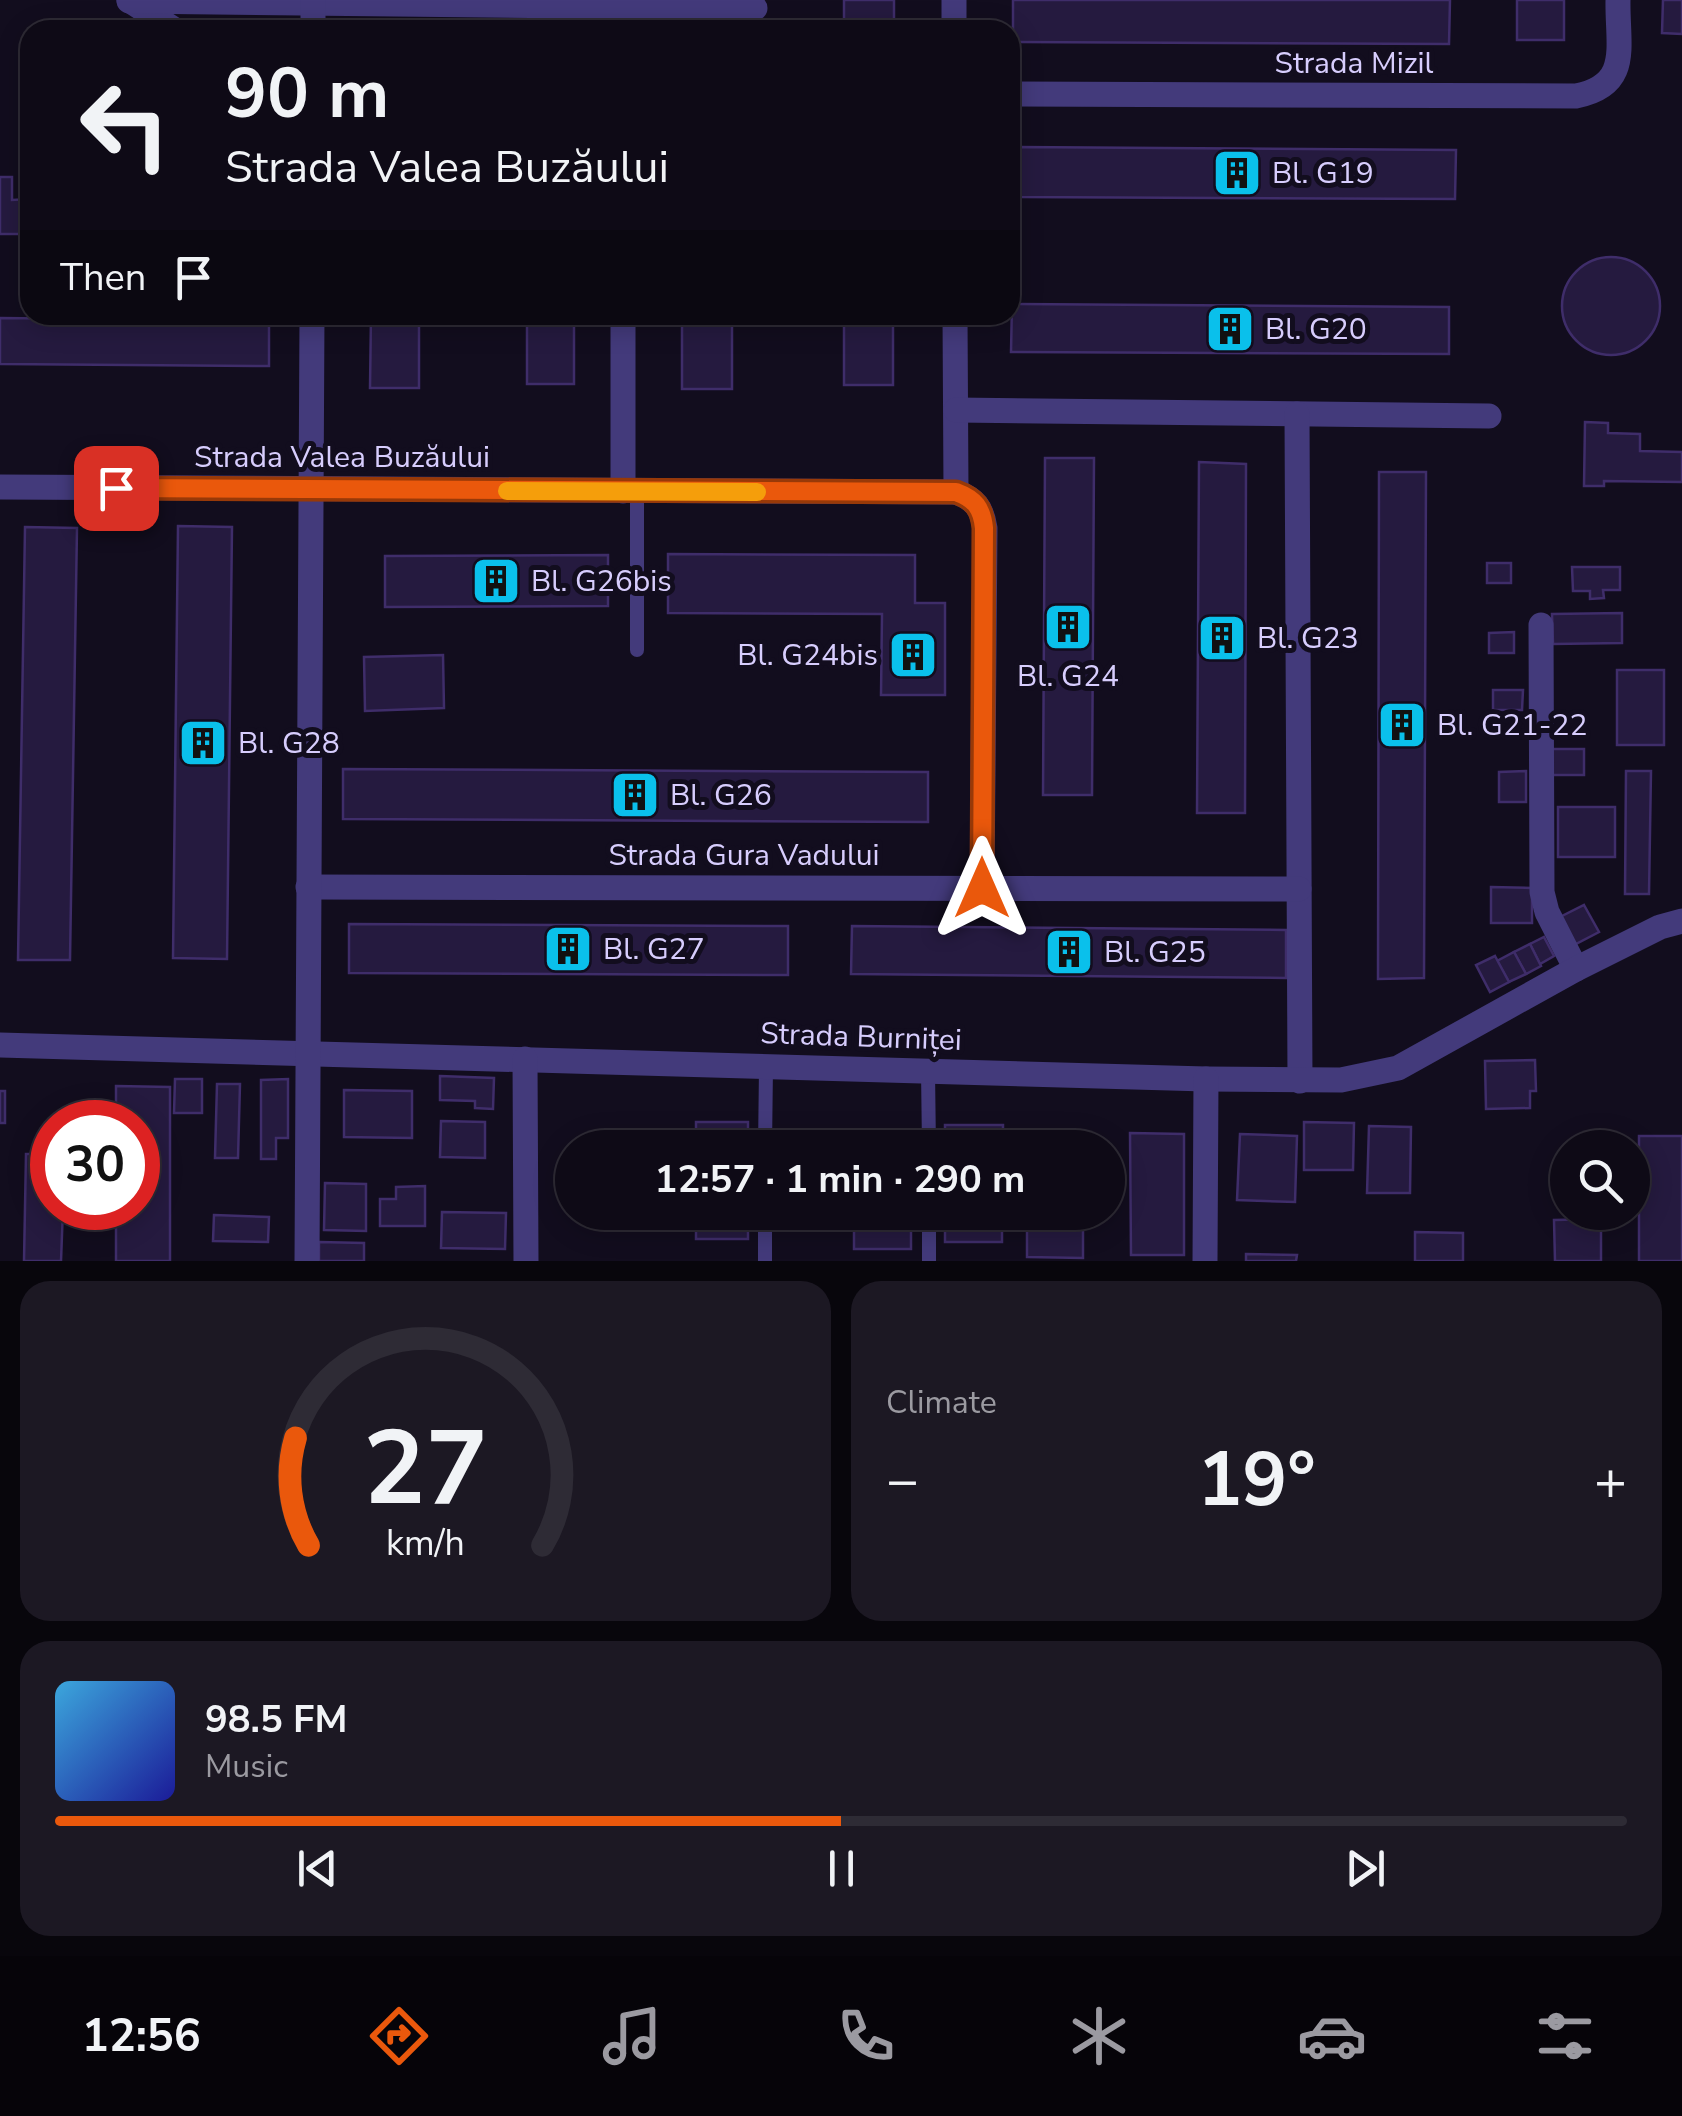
<!DOCTYPE html>
<meta charset="utf-8">
<style>
:root{--surface:#0e0a16;--page:#1c1823;--text:#f1f3f6;--muted:#9b9aa1;--line:#2e2b35;--accent:#ea580c}
body{margin:0;font-family:"Nunito Sans",sans-serif;background:var(--page);color:var(--text);height:100vh;display:flex;flex-direction:column;font-size:38px;white-space:nowrap}
*{box-sizing:border-box;margin:0}
p{font-size:32px;color:var(--muted)}
.icon{flex:none;width:55px;height:55px;fill:none;stroke:currentColor;stroke-width:2;stroke-linecap:round;stroke-linejoin:round}
.map{position:relative;height:1261px;overflow:hidden}
.side{display:flex;flex-direction:column;gap:20px;padding:20px;background:#08060c;flex:1}
.side>*{flex:none}
.banner{position:absolute;left:20px;top:20px;width:1000px;height:305px;border-radius:30px;box-shadow:0 5px 25px #0003,0 0 0 2px var(--line);background:#0e0a16;color:var(--text);overflow:hidden}
.buttons{position:absolute;left:1550px;top:1130px;display:grid;gap:20px}
.buttons a{display:grid;place-items:center;width:100px;height:100px;border-radius:50%;background:var(--surface);box-shadow:0 5px 25px #0003,0 0 0 2px var(--line);font-size:50px}
.speed{position:absolute;left:30px;top:1100px;display:flex;gap:20px;font-size:50px;font-weight:700;text-align:center}
.speed>*{display:grid;place-content:center;width:130px;height:130px;border-radius:50%;background:var(--surface);box-shadow:0 5px 25px #0003,0 0 0 2px var(--line);line-height:1}
.speed .limit{border:15px solid #d22;background:#fff;color:#111}
.pin{position:absolute;display:grid;place-items:center;width:85px;height:85px;color:#fff;margin:-42px;border-radius:20px;box-shadow:0 5px 15px #0006}
.me{position:absolute;width:110px;margin:-55px;rotate:0deg;stroke-linejoin:round;filter:drop-shadow(0 0 8px #0008)}
.turn{display:flex;align-items:center;gap:35px;height:210px;padding:0 40px;font-size:45px}
.turn .icon{width:130px;height:130px;stroke-width:2.5}
.turn b{display:block;font-size:70px;line-height:85px}
.then{display:flex;align-items:center;height:95px;padding:0 40px;background:#0003;gap:20px;font-size:38px}
.big{font-size:75px;font-weight:700;line-height:1.1}
.side .tile{flex:1;display:flex;flex-direction:column;justify-content:center;gap:15px;min-width:0;padding:0 35px;border-radius:30px;background:var(--page)}
.side .dial{align-items:center;gap:0}
.dial svg{height:260px;overflow:visible;fill:none;stroke:var(--line);stroke-width:7;stroke-linecap:round;text-anchor:middle}
.dial text{fill:var(--text);stroke:none}
.song{display:flex;align-items:center;gap:30px}
.cover{width:120px;height:120px;border-radius:15px;background:linear-gradient(135deg,hsl(200 70% 55%),hsl(240 70% 35%))}
.played{height:10px;border-radius:5px;background:linear-gradient(90deg,var(--accent) 50%,var(--line) 50%)}
.keys{display:flex;justify-content:space-around;direction:ltr}
.heat{display:flex;justify-content:space-between;align-items:center;font-size:55px;direction:ltr}
.side .tiles{flex:1;display:grid;gap:20px;grid-template-columns:1fr 1fr}
.tile:last-child{grid-column:span 2}
.trip{position:absolute;left:555px;top:1130px;width:570px;height:100px;border-radius:50px;background:var(--surface);box-shadow:0 5px 25px #0003,0 0 0 2px var(--line);font-weight:700;line-height:100px;text-align:center}
.dock{display:flex;height:160px;justify-content:space-around;align-items:center;background:#060409;color:var(--muted)}
.dock .icon{width:70px;height:70px}
.dock .selected{color:var(--accent)}
.dock b{font-size:45px;color:var(--text)}
.map>svg:first-child{display:block}
.building{fill:#251a3f;stroke:#3f2d6a;stroke-width:2.5}
.lines{fill:none;stroke-linecap:round;stroke-linejoin:round}
.service{stroke:#433a7b;stroke-width:14}
.minor{stroke:#433a7b;stroke-width:25}
.route-casing{stroke:#983908;stroke-width:25}
.route{stroke:#ea580c;stroke-width:18}
.slow{stroke:#f59e0b;stroke-width:18}
.labels{text-anchor:middle;dominant-baseline:central;stroke-width:10;stroke-linejoin:round;paint-order:stroke}
.street-label{font-size:30px;fill:#d7cdfd;stroke:#120d1e}
.poi-label{font-size:30px;fill:#d7cdfd;stroke:#120d1e;text-anchor:start}
</style>
<div class="map">
<svg width="1682" height="1261" viewBox="0 0 1682 1261">
<rect width="100%" height="100%" fill="#120d1e"/>
<!-- building -->
<g class="building">
<rect x="844" y="0" width="50" height="30"/>
<path d="M1013 0H1450L1449 44 1013 42Z"/>
<rect x="1517" y="0" width="47" height="40"/>
<path d="M1663 0H1682V34L1662 33Z"/>
<path d="M1018 147 1456 150 1455 199 1018 197Z"/>
<path d="M0 177H12V200L30 199V234H0Z"/>
<circle cx="1611" cy="306" r="49"/>
<path d="M1012 304 1449 307V354L1011 352Z"/>
<path d="M371 315H419V388H370Z"/>
<rect x="527" y="315" width="47" height="69"/>
<rect x="682" y="315" width="50" height="74"/>
<rect x="844" y="315" width="49" height="70"/>
<path d="M0 318 269 321V366L0 364Z"/>
<path d="M1585 422 1608 423V433L1640 434V451L1682 452V482L1604 481V486H1584Z"/>
<path d="M1045 458H1094L1092 795H1043Z"/>
<path d="M1199 462 1246 464 1245 813H1197Z"/>
<path d="M1379 472H1426L1424 978 1378 979Z"/>
<path d="M178 526 232 527 227 959 173 958Z"/>
<path d="M25 527 77 528 70 960H18Z"/>
<path d="M668 554 915 555V603H945V695H881L882 614 668 613Z"/>
<path d="M608 555V606L385 607V556Z"/>
<rect x="1487" y="563" width="24" height="20"/>
<path d="M1572 567H1620V590H1603L1604 598 1590 599V591H1573Z"/>
<path d="M1622 613V643L1553 644 1552 614Z"/>
<path d="M1514 632V653H1489V633Z"/>
<path d="M443 655 444 708 365 711 364 657Z"/>
<rect x="1617" y="670" width="47" height="75"/>
<path d="M1493 690H1523L1522 710H1493Z"/>
<rect x="1551" y="749" width="33" height="26"/>
<path d="M343 769 928 772V822L343 819Z"/>
<path d="M1526 771V802H1499V772Z"/>
<path d="M1626 771H1651L1649 894H1625Z"/>
<rect x="1558" y="807" width="57" height="50"/>
<path d="M1491 887 1532 888V923H1491Z"/>
<path d="M1584 905 1599 932 1572 946 1558 918Z"/>
<path d="M349 924 788 926V975L349 973Z"/>
<path d="M852 926 1286 930V978L851 974Z"/>
<path d="M1544 937 1554 956 1540 964 1530 944Z"/>
<path d="M1530 944 1541 966 1526 974 1514 952Z"/>
<path d="M1514 952 1526 974 1509 982 1497 961Z"/>
<path d="M1495 956 1509 982 1490 992 1476 965Z"/>
<path d="M1535 1060 1536 1091H1530V1108L1486 1109 1485 1061Z"/>
<path d="M440 1076 494 1078 493 1109 475 1108V1101L440 1100Z"/>
<path d="M175 1079H202V1113H174Z"/>
<path d="M288 1079V1138H276V1159H261V1080Z"/>
<path d="M217 1084H240L238 1158H215Z"/>
<path d="M116 1086 170 1087V1261H116V1208H138V1122H116Z"/>
<path d="M344 1090 412 1091V1138L344 1137Z"/>
<rect x="0" y="1091" width="5" height="32"/>
<path d="M441 1121 485 1122V1158L440 1157Z"/>
<rect x="696" y="1122" width="52" height="26"/>
<path d="M1304 1122 1354 1123 1353 1170H1304Z"/>
<rect x="945" y="1125" width="58" height="23"/>
<path d="M1369 1126 1411 1127 1410 1193H1367Z"/>
<rect x="854" y="1132" width="57" height="16"/>
<path d="M1130 1133 1184 1134V1255H1131Z"/>
<path d="M1240 1134 1297 1136 1295 1202 1237 1200Z"/>
<path d="M1083 1135V1148H1028V1136Z"/>
<rect x="1639" y="1136" width="43" height="125"/>
<rect x="801" y="1143" width="48" height="5"/>
<path d="M26 1154H52V1208H63L61 1261H24Z"/>
<path d="M325 1183 366 1184V1231L324 1230Z"/>
<path d="M425 1186V1226H380V1199H396V1187Z"/>
<path d="M442 1212 506 1213 505 1249 441 1248Z"/>
<rect x="696" y="1212" width="52" height="27"/>
<rect x="854" y="1212" width="57" height="37"/>
<rect x="945" y="1212" width="57" height="30"/>
<path d="M1027 1212H1083V1258L1027 1257Z"/>
<path d="M214 1215 269 1217 268 1242 213 1241Z"/>
<path d="M1601 1219V1261H1555L1554 1220Z"/>
<path d="M1415 1232 1463 1233V1261H1415Z"/>
<path d="M319 1242 364 1243V1261H319Z"/>
<path d="M1246 1254 1297 1255 1296 1261H1246Z"/>
</g>
<g class="lines">
<!-- service -->
<g class="service">
<path d="M637 650V491"/>
<path d="M928 1071 929 1148"/>
<path d="M765 1148 766 1067"/>
<path d="M929 1212V1261"/>
<path d="M765 1261V1212"/>
</g>
<!-- minor -->
<g class="minor">
<path d="M129 0 175 30"/>
<path d="M954 0V30"/>
<path d="M129 1 755 8"/>
<path d="M313 30V2"/>
<path d="M1010 94 1576 96C1632 85 1617 46 1618 0"/>
<path d="M623 315V491"/>
<path d="M955 315 956 492"/>
<path d="M956 410 1489 416"/>
<path d="M1297 414 1300 1081"/>
<path d="M0 487 956 492C975 499 982 508 985 528L982 888"/>
<path d="M1541 625 1542 892 1547 912 1576 969"/>
<path d="M308 887 1299 889"/>
<path d="M0 1045 1206 1079 1341 1080 1398 1068 1576 969 1660 927 1682 921"/>
<path d="M525 1059 526 1261"/>
<path d="M307 1261 312 315"/>
<path d="M1205 1261 1206 1079"/>
</g>
</g>
<g class="lines">
<!-- route casing -->
<g class="route-casing">
<path id="route" d="M116 488 956 492C975 499 982 508 984 528L982 888"/>
</g>
<!-- route -->
<use href="#route" class="route"/>
<!-- slow -->
<path class="slow" d="M507 491 757 492"/>
</g>
<!-- icons -->
<defs>
<g id="building-square" transform="scale(2.5)"><rect x="-9" y="-9" width="18" height="18" rx="4" fill="#0ac0eb" stroke="#120d1e"/><path d="M-4-6H4V6H1V3H-1V6H-4ZM-2.5-4.3h1.7v1.8h-1.7ZM.8-4.3h1.7v1.8H.8ZM-2.5-1h1.7V.8h-1.7ZM.8-1h1.7V.8H.8Z" fill="#111"/></g>
</defs>
<g fill-rule="evenodd">
<use href="#building-square" x="1237" y="173"/>
<use href="#building-square" x="1230" y="329"/>
<use href="#building-square" x="496" y="581"/>
<use href="#building-square" x="1068" y="627"/>
<use href="#building-square" x="1222" y="638"/>
<use href="#building-square" x="913" y="655"/>
<use href="#building-square" x="1402" y="725"/>
<use href="#building-square" x="203" y="743"/>
<use href="#building-square" x="635" y="795"/>
<use href="#building-square" x="568" y="949"/>
<use href="#building-square" x="1069" y="952"/>
</g>
<g class="labels">
<!-- street labels -->
<g class="street-label">
<text x="1354" y="63">Strada Mizil</text>
<text x="342" y="457">Strada Valea Buzăului</text>
<text x="744" y="855">Strada Gura Vadului</text>
<text transform="translate(861 1037) rotate(2)">Strada Burniței</text>
</g>
<!-- poi labels -->
<g class="poi-label">
<text x="1272" y="173">Bl. G19</text>
<text x="1265" y="329">Bl. G20</text>
<text x="531" y="581">Bl. G26bis</text>
<text x="1257" y="638">Bl. G23</text>
<text x="878" y="655" text-anchor="end">Bl. G24bis</text>
<text x="1068" y="676" text-anchor="middle">Bl. G24</text>
<text x="1437" y="725">Bl. G21-22</text>
<text x="238" y="743">Bl. G28</text>
<text x="670" y="795">Bl. G26</text>
<text x="603" y="949">Bl. G27</text>
<text x="1104" y="952">Bl. G25</text>
</g>
</g>
</svg>
<div class="buttons">
<a><svg class="icon" aria-label="search" viewBox="0 0 24 24"><circle cx="10" cy="10" r="6"/><path d="M15 15l6 6"/></svg></a>
</div>
<div class="speed"><div class="limit">30</div></div>
<div class="pin" style="left:116px;top:488px;background:#d93025"><svg class="icon" aria-label="arrive" viewBox="0 0 24 24"><path d="M6 21V4h12l-3 4 3 4H6"/></svg></div>
<svg class="me" style="left:982px;top:888px" viewBox="-20 -20 40 40"><path d="M0-17L14 15 0 8-14 15z" fill="#ea580c" stroke="#fff" stroke-width="4"/></svg>
<div class="trip">12:57 · 1 min · 290 m</div>
<div class="banner">
<div class="turn"><svg class="icon" aria-label="left" viewBox="0 0 24 24"><path d="M17 20v-9H6M10 6l-5 5 5 5"/></svg><div><b>90 m</b>Strada Valea Buzăului</div></div>
<div class="then">Then<svg class="icon" aria-label="arrive" viewBox="0 0 24 24"><path d="M6 21V4h12l-3 4 3 4H6"/></svg></div>
</div>
</div>
<section class="side">
<div class="tiles">
<div class="tile dial"><svg viewBox="0 0 100 80">
<path d="M14 69A42 42 0 1 1 86 69"/>
<path d="M14 69A42 42 0 0 1 10 36" stroke="#ea580c"/>
<text x="50" y="56" font-size="32" font-weight="700">27</text>
<text x="50" y="72" font-size="11">km/h</text>
</svg></div>
<div class="tile"><p>Climate</p>
<div class="heat"><a>−</a><b class="big">19°</b><a>+</a></div>
</div>
<div class="tile">
<div class="song"><i class="cover"></i><div><b>98.5 FM</b><p>Music</p></div></div>
<div class="played"></div>
<div class="keys"><svg class="icon" aria-label="previous" viewBox="0 0 24 24"><path d="M18 5L8 12l10 7zM5 5v14"/></svg><svg class="icon" aria-label="pause" viewBox="0 0 24 24"><path d="M8 5v14M16 5v14"/></svg><svg class="icon" aria-label="next" viewBox="0 0 24 24"><path d="M6 5l10 7-10 7zM19 5v14"/></svg></div>
</div>
</div>
</section>
<nav class="dock">
<b>12:56</b>
<svg class="icon selected" aria-label="directions" viewBox="0 0 24 24"><path d="M12 3l9 9-9 9-9-9zM9 14v-3h6M13 9l2 2-2 2"/></svg>
<svg class="icon" aria-label="music" viewBox="0 0 24 24"><path d="M9 18V5l10-2v13"/><circle cx="6" cy="18" r="3"/><circle cx="16" cy="16" r="3"/></svg>
<svg class="icon" aria-label="phone" viewBox="0 0 24 24"><path d="M5 4h4l2 5-3 2q2 4 5 5l2-3 5 2v4C11 20 4 13 5 4z"/></svg>
<svg class="icon" aria-label="climate" viewBox="0 0 24 24"><path d="M12 3v18M4 7l16 10M4 17L20 7"/></svg>
<svg class="icon" aria-label="car" viewBox="0 0 24 24"><path d="M5 17H2v-5l4-1 3-4h7l3 4 3 1v5h-3M9 17h6M6 11h13"/><circle cx="7" cy="17" r="2"/><circle cx="17" cy="17" r="2"/></svg>
<svg class="icon" aria-label="filters" viewBox="0 0 24 24"><path d="M4 7h16M4 17h16"/><circle cx="9" cy="7" r="2"/><circle cx="15" cy="17" r="2"/></svg>
</nav>
